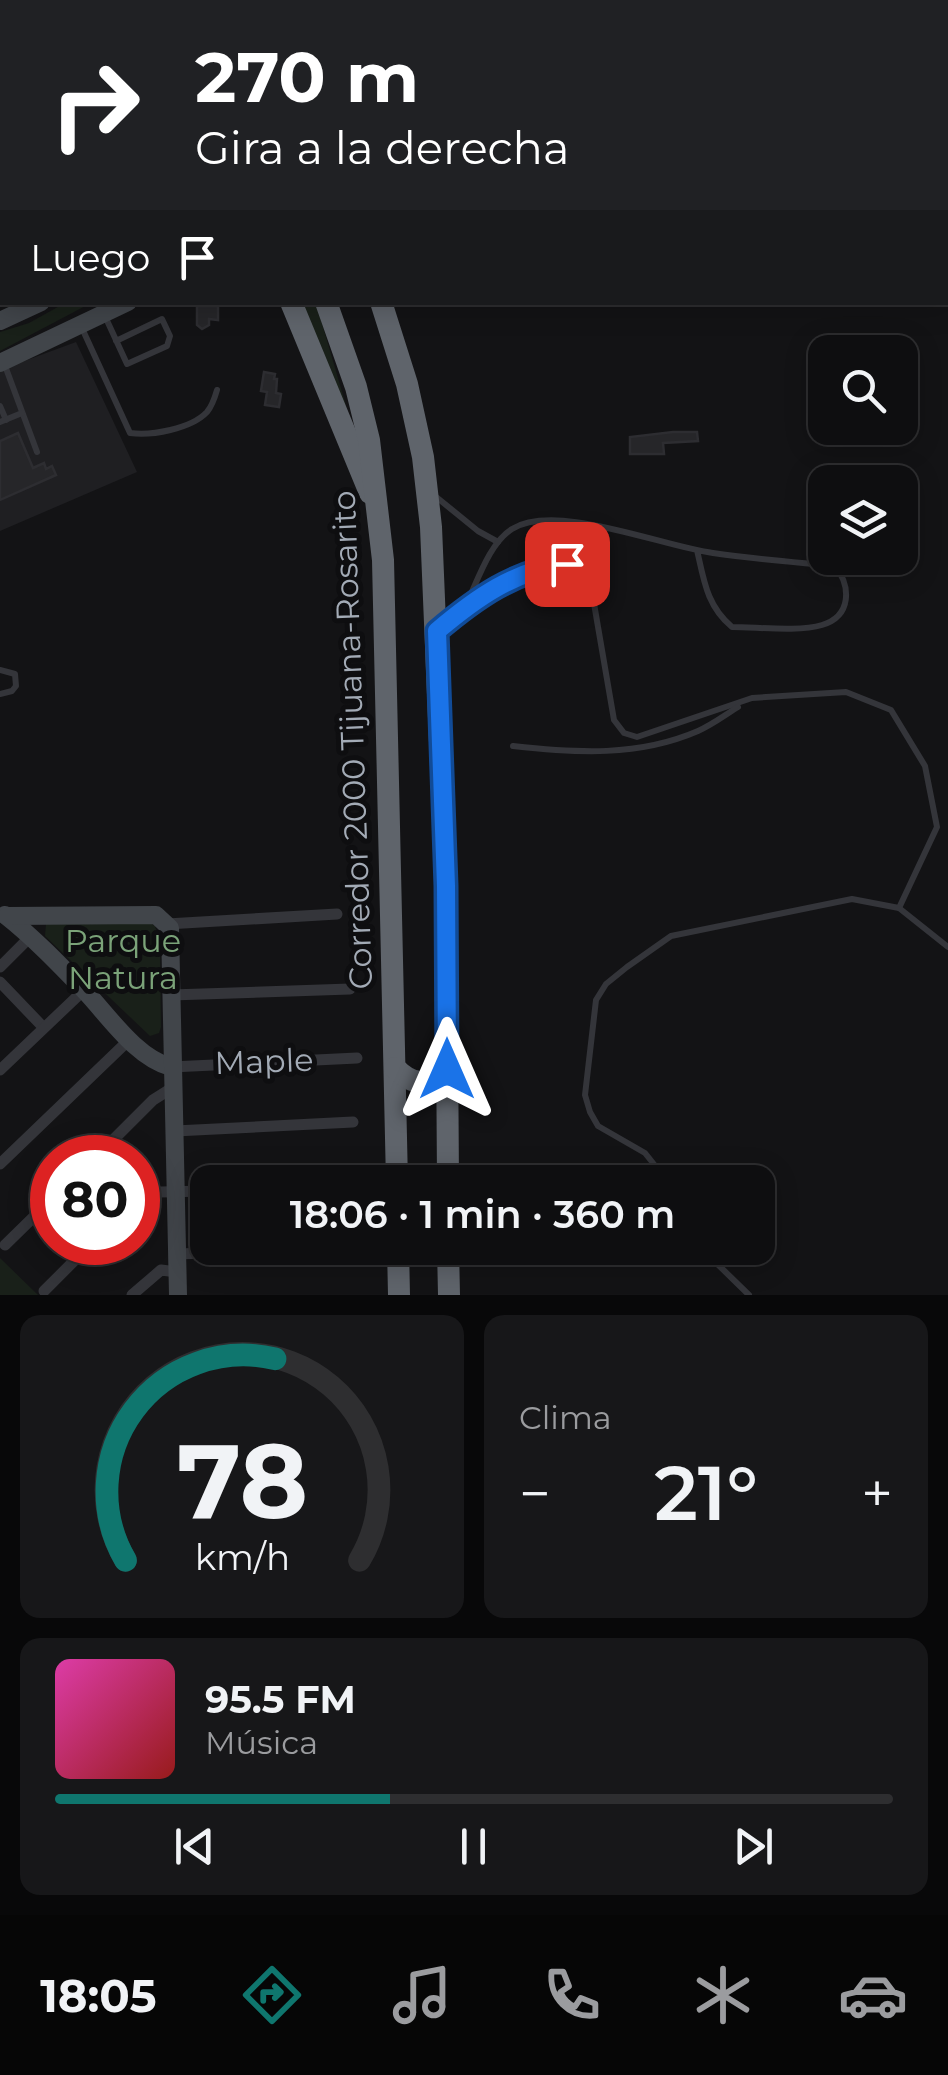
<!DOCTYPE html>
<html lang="es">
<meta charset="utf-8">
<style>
:root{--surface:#0e0e10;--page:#171719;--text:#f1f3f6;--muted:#9b9c9f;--line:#2e2e30;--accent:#0f766e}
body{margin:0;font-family:Montserrat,sans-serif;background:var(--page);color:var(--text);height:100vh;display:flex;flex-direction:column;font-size:38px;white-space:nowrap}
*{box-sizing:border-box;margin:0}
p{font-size:32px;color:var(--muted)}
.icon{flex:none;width:55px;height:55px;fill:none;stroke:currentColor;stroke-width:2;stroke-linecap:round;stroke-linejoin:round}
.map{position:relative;height:1295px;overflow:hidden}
.panel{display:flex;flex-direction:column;gap:20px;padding:20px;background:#080809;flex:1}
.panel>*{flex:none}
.banner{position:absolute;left:0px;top:0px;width:950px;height:305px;box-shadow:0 5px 25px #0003,0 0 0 2px var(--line);background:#202124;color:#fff;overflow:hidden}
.buttons{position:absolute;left:808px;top:335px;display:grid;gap:20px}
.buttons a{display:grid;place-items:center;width:110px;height:110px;border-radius:20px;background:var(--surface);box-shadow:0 5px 25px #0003,0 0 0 2px var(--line);font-size:50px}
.speed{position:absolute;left:30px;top:1135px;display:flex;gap:20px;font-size:50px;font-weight:700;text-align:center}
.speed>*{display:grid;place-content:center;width:130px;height:130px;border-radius:50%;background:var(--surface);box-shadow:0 5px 25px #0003,0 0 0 2px var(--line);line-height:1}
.speed .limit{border:15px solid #d22;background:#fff;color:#111}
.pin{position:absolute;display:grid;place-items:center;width:85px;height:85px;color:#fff;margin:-42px;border-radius:20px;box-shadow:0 5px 15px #0006}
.me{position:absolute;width:110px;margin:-55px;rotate:0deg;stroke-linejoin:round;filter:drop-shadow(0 0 8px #0008)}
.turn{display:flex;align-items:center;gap:35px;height:210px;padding:0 30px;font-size:45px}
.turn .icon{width:130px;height:130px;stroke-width:2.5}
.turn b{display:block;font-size:70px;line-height:85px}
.then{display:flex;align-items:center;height:95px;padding:0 30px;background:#0003;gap:20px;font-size:38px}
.big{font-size:75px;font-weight:600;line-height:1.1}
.panel .widget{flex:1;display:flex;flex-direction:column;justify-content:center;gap:15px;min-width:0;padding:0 35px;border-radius:20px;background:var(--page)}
.panel .dial{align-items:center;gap:0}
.dial svg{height:260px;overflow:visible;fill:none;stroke:var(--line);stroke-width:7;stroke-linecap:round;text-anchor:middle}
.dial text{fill:var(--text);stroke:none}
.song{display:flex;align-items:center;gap:30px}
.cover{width:120px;height:120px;border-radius:15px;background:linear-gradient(135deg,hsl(320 70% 55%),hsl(0 70% 35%))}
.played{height:10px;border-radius:5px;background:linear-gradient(90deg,var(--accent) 40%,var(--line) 40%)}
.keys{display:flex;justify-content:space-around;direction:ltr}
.heat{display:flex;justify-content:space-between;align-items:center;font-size:55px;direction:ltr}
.panel .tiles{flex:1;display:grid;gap:20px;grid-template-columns:1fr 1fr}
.widget:last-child{grid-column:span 2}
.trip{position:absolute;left:190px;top:1165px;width:585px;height:100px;border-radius:20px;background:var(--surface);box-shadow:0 5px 25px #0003,0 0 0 2px var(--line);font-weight:600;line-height:100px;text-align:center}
.menu{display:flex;height:160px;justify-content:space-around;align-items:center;background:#060606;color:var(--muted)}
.menu .icon{width:70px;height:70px}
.menu .selected{color:var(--accent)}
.menu b{font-size:45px;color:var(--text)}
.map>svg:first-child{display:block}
.built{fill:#1f1f22}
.green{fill:#192019}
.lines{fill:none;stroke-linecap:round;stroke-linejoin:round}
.river{stroke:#283439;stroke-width:20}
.building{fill:#262629;stroke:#2d2d31;stroke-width:2.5}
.lane{stroke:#34353a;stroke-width:6}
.street{stroke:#34353a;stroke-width:11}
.secondary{stroke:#41454a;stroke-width:18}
.highway{stroke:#5f646b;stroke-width:22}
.route-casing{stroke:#114b97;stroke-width:25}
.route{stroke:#1a73e8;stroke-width:18}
.labels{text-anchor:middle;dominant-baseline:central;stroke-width:10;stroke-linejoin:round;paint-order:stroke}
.street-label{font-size:32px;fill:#a3abb6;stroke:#0e0e10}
.park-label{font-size:32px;fill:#7ba379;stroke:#0e0e10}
</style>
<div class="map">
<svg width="948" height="1295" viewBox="0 0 948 1295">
<rect width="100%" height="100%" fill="#131315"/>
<!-- built -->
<path class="built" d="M76 342 137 472 0 531V370Z"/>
<!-- green -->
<g class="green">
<path d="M65 303H91L0 351V332L29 323Z"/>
<path d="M294 303H316L347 409Z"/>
<path d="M146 920 155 926 160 945 161 1027 159 1033 150 1036 45 936 46 924Z"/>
<path d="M0 1258 38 1295H0Z"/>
</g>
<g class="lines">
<!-- river -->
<path class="river" d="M287 2 291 0"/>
</g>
<!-- building -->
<g class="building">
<path d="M197 306H218V320L209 319V325L202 329 197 325Z"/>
<path d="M264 372 275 374 274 379H277L276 393 281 394 279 407 265 405 267 392 261 391Z"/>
<path d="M673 432H697L698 441 663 443 664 454H630V437Z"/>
<path d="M18 433 33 468 44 463 46 469 52 466 56 475 0 500V441Z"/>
</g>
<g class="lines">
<!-- lane -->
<g class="lane">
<path d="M104 314 127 364 167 346 170 336 162 319 116 341"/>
<path d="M81 326 130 433C151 436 191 429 207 412 212 406 215 397 217 390"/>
<path d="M4 363 37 452"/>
<path d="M0 406 6 420"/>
<path d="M0 422 22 413"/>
<path d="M435 496 478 531 498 542"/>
<path d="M465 607C477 583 489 543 512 529 556 502 661 546 713 553 753 559 794 562 835 566 851 586 852 616 822 625 799 632 757 627 732 627 707 606 704 581 697 550"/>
<path d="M442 627C467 606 551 541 583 573 587 576 588 582 591 586L614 720 624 733 637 737 752 698 846 692 891 710 925 766 937 827 899 908"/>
<path d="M0 670 15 674 16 686 12 691 0 694"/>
<path d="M513 746C576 753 638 757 698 731 712 725 725 715 738 707"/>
<path d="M668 1182 645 1153 598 1126 590 1112 585 1095 596 1000 606 984 627 967 671 936 852 899 899 908 948 947"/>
<path d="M701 1248 749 1295"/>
</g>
<!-- street -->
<g class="street">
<path d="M167 924 337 914"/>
<path d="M0 967 31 936"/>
<path d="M0 982 43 1027"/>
<path d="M171 995 350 989"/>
<path d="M171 1067 357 1058"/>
<path d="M0 1070 84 990"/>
<path d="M175 1131 353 1122"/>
<path d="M95 1158 153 1100 172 1088"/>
<path d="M0 1164 130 1039"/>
<path d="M138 1200 160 1192 208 1191"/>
<path d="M5 1245 52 1199"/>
<path d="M177 1254 351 1248"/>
<path d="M44 1291 93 1242"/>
<path d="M132 1295 161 1270 177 1272"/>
</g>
<!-- secondary -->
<g class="secondary">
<path d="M0 321 41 302"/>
<path d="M0 363 128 302"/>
<path d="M5 915C33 937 59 964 84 990 108 1015 136 1058 171 1067"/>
<path d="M7 916 156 915 170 928 178 1295"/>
</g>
<!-- highway -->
<g class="highway">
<path d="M124 0 125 2"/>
<path d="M146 0 148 2"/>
<path d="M215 0 217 2"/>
<path d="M291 302 370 493"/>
<path d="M326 302 356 387 369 440 383 560 397 1182"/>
<path d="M381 302 407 384 423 457 431 527 446 886 448 1182"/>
<path d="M395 1068C414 1087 426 1085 447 1069"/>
<path d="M398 1248 399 1295"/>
<path d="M448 1248 449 1295"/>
</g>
</g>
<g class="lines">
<!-- route casing -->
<g class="route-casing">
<path id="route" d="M447 1069 446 886 437 631C476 598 515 570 567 564"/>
</g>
<!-- route -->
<use href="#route" class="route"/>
</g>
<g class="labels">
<!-- street labels -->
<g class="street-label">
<text transform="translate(352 740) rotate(-92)">Corredor 2000 Tijuana-Rosarito</text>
<text transform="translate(264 1061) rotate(-2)">Maple</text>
</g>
<!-- park labels -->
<g class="park-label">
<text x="123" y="940">Parque<tspan x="123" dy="37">Natura</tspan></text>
</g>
</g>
</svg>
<div class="buttons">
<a><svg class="icon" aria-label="search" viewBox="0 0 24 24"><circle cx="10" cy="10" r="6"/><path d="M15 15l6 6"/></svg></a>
<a><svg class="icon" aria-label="layers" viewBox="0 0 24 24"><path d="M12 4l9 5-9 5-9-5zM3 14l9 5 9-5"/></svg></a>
</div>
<div class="speed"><div class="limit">80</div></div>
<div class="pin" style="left:567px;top:564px;background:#d93025"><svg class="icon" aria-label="arrive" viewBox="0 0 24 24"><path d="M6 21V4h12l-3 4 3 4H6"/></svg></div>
<svg class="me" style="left:447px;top:1069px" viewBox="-20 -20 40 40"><path d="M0-17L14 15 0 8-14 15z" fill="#1a73e8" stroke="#fff" stroke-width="4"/></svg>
<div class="trip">18:06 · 1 min · 360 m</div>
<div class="banner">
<div class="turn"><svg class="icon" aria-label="right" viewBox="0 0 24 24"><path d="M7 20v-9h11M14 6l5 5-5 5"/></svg><div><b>270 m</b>Gira a la derecha</div></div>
<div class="then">Luego<svg class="icon" aria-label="arrive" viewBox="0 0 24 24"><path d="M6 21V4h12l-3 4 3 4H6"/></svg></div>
</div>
</div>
<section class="panel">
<div class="tiles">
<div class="widget dial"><svg viewBox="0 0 100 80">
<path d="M14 69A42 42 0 1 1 86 69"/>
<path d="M14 69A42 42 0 0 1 60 7" stroke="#0f766e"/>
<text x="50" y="56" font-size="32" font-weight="700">78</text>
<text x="50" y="72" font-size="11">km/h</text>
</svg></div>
<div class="widget"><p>Clima</p>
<div class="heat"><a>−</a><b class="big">21°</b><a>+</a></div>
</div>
<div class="widget">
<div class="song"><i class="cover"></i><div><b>95.5 FM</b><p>Música</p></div></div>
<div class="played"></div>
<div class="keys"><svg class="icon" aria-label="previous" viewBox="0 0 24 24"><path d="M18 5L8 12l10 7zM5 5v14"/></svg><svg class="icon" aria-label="pause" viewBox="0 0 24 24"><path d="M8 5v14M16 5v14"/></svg><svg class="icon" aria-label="next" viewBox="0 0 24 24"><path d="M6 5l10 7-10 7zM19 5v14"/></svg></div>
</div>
</div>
</section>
<nav class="menu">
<b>18:05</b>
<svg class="icon selected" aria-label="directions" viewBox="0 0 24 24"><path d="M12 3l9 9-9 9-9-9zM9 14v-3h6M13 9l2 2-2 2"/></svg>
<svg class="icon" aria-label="music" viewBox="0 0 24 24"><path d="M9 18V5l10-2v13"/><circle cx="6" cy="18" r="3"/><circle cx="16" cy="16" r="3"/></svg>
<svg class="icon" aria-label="phone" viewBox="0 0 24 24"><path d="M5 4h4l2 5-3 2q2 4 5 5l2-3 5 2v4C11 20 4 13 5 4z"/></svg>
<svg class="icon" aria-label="climate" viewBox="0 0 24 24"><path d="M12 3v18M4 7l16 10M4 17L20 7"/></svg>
<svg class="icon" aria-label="car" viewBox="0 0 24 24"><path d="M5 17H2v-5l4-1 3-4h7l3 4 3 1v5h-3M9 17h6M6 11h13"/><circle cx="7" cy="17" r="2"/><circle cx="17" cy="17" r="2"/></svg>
</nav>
